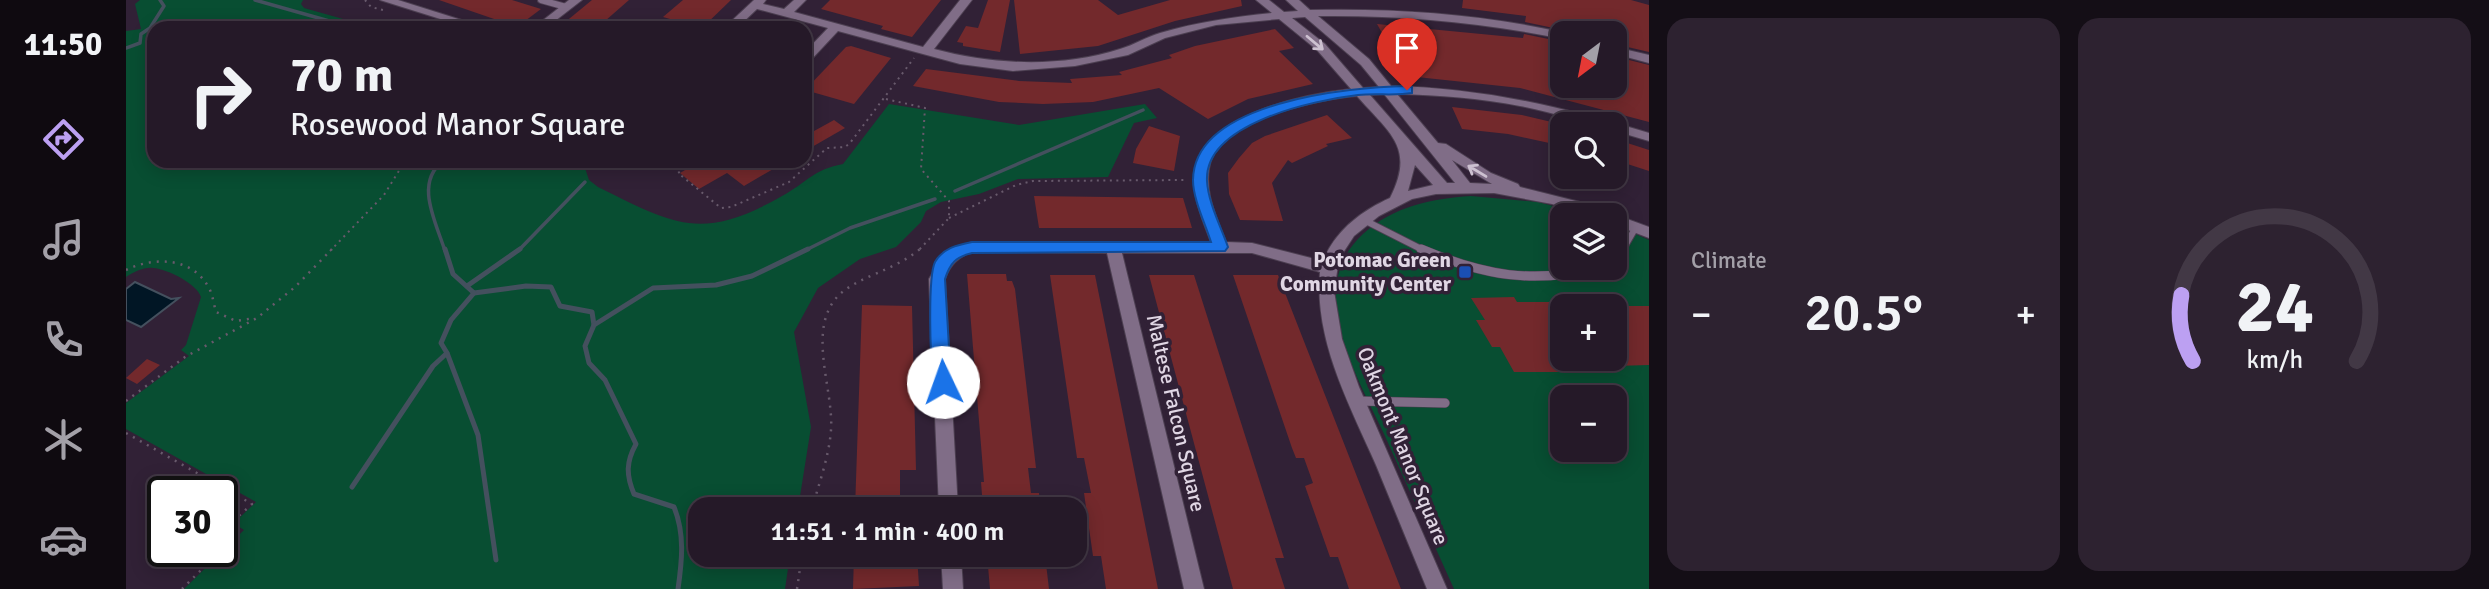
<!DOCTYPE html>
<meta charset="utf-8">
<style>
:root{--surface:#251928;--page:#2d2230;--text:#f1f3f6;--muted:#a3a0a8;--line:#423845;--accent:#bca0f2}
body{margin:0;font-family:Signika,sans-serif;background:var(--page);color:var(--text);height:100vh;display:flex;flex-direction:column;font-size:26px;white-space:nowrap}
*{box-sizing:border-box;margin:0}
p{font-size:23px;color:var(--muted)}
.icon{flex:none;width:38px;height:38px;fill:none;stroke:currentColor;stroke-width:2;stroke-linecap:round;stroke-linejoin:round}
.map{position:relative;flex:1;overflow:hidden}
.panel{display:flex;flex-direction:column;gap:18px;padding:18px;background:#140e16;width:840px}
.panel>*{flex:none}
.banner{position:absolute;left:21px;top:21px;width:665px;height:147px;border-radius:21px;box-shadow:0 4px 18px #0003,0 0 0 2px var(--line);background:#251928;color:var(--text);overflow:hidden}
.needle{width:46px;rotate:212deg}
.buttons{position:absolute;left:1424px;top:21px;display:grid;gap:14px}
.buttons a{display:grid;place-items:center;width:77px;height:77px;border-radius:14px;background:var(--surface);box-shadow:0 4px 18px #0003,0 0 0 2px var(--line);font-size:35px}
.speed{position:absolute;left:21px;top:476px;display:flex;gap:14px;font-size:35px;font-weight:700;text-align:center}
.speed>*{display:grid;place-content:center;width:91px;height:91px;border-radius:50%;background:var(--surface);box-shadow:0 4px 18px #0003,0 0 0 2px var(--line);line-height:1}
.speed .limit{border:4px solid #111;border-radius:10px;background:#fff;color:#111}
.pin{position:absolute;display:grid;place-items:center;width:60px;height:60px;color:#fff;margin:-72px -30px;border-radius:50% 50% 50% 0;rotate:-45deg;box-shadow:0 0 7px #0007}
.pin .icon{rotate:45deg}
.me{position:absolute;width:77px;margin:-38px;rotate:357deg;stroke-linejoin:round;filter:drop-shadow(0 0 5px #0008)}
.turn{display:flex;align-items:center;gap:24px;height:147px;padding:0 28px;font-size:32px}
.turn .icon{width:91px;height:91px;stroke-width:2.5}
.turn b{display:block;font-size:49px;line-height:60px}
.big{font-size:52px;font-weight:600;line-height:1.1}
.panel .tile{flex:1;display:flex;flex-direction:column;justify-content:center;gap:10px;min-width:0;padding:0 24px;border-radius:21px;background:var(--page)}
.panel .dial{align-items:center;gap:0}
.dial svg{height:182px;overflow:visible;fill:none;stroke:var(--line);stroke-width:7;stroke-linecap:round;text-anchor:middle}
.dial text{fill:var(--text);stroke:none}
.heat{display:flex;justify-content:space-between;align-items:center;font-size:38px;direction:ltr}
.panel .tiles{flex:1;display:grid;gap:18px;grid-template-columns:repeat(2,1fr)}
.trip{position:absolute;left:562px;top:497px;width:399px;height:70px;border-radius:21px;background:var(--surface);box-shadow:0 4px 18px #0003,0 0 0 2px var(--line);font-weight:600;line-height:70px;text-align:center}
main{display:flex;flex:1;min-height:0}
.tabs{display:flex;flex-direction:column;width:126px;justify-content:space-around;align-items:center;background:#0f0a10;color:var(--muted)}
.tabs .icon{width:49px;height:49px}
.tabs .selected{color:var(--accent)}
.tabs b{font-size:32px;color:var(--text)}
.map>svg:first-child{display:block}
.green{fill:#084e32;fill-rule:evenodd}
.water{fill:#011625;stroke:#44505e;stroke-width:2}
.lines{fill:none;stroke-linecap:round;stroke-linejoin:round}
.stream-far1{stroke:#44505e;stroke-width:3.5}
.stream{stroke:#44505e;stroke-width:5}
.building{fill:#73292c}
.lane-far1-casing{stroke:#4c3f51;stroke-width:8}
.lane-casing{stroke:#4c3f51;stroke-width:10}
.street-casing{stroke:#4c3f51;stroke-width:2}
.path-far1{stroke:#685a6c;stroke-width:2;stroke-dasharray:2 4.5;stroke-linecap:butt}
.path{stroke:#685a6c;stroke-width:2.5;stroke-dasharray:2 6;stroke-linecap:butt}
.lane-far1{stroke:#806d87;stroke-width:6}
.lane{stroke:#806d87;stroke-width:9}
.street{fill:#806d87;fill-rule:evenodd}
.oneway{stroke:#cdc1d1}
.route{fill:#1a73e8;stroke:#114b97;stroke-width:2}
.transit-dot{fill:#1a4fb4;stroke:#312136;stroke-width:2.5}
.labels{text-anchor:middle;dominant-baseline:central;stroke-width:7;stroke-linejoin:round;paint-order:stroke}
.poi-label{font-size:21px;font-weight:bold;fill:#e0d6e4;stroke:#312136;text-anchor:end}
.street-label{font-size:21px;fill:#e0d6e4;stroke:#312136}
</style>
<main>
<nav class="tabs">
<b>11:50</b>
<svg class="icon selected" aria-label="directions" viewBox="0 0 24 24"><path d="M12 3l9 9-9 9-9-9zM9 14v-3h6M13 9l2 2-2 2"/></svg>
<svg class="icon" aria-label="music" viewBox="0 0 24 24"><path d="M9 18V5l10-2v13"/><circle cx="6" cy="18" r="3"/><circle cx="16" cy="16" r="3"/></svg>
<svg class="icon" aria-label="phone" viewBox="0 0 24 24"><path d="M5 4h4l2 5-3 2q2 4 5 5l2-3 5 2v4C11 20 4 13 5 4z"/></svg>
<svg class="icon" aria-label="climate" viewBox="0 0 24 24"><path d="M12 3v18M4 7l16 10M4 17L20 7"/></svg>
<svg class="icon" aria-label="car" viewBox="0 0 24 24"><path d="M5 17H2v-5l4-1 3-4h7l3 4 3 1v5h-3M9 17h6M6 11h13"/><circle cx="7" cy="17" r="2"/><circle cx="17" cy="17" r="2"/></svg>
</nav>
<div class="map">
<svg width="1523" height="589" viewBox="0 0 1523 589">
<rect width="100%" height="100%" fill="#312136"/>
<!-- green -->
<g class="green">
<path d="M14 0H177L175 4 178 8 249 28H28V161L447 162 459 168 463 180 472 187C549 225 575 242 656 196 682 182 686 170 717 164L763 104 893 125 1019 104 1031 118 1008 123 982 177 892 179 853 194 815 202 800 211 795 222 770 247 734 259 692 288 668 332 685 427 672 509H574V555H664L659 589H58L118 530 110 525V521L130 502 0 429V403L63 356 55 350 60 345 75 297C71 284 42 269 27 268 18 267 8 272 0 277V31L15 29 9 4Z"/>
<path d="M1345 196 1412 202 1461 215H1437V268H1489V225L1523 240V589H1328C1305 537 1281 486 1258 434 1231 375 1177 289 1237 234 1268 206 1304 199 1345 196ZM1437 306H1489V359H1437ZM1437 397H1489V450H1437Z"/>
</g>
<!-- water -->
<path class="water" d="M9 282 45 299 53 298 15 327 0 320V289Z"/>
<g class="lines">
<!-- stream-far1 -->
<g class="stream-far1">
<path d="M129 0 228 28"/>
<path d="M0 48 14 43 15 34 24 28 38 6 34 0"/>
<path d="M317 161C288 183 310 222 319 251"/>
<path d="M829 191 1017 110"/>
<path d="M392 251 459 182"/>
<path d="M678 251 724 228 809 199"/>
</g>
<!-- stream -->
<g class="stream">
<path d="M319 249 327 274 348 293 400 286 425 287 434 306 466 312 468 325 459 346 463 363 479 380 510 444C500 462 500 475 508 494L548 507C559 534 556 561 552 589"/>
<path d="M341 286 394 249"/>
<path d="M468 325 527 288 590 285 626 276 682 249"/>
<path d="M321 353 352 435 370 560"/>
<path d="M226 487 307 366 321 353 315 343 325 320 348 293"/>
</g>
</g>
<!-- building -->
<g class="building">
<path d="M313 0H386L415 9 391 27Z"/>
<path d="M466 0H503L471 28H432Z"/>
<path d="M557 0H605L576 28 537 17Z"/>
<path d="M704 0H815L786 37 755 29 757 26 695 9Z"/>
<path d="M862 0H884L874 52 837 46V43L831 42 840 26 852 28Z"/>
<path d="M888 0H972L992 15 1044 0H1115L1116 6 1049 21 972 46 894 54Z"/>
<path d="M1337 0H1505L1523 5V52L1493 45 1495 33H1472L1437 25V30L1399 22 1400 16 1336 8Z"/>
<path d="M1251 24 1397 38 1398 34 1437 42V86H1468L1489 92 1491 57 1523 65V122L1394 88 1272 75 1261 56H1269Z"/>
<path d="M1149 29 1168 48 1153 51 1187 84 1122 99 1082 119 1033 88 967 102 917 104 873 102 787 86 800 69 893 81 946 83 944 79 996 75 993 72 1046 58 1043 55 1069 46Z"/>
<path d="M725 46 765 58 728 104 679 90 720 47Z"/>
<path d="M1326 107 1396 115 1434 124 1437 146 1382 134 1336 129Z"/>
<path d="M1201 115 1226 138 1200 144 1202 146 1166 163 1162 160 1146 183 1157 221 1114 220 1103 194 1102 173 1113 158 1126 143 1139 136Z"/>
<path d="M708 120 719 128 679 151V136Z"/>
<path d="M1023 126 1054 136 1048 171 1007 163 1010 149Z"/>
<path d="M1489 139 1523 150V171L1489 160Z"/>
<path d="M575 161H661L618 186 601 173 573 189 554 173Z"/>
<path d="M908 196 1057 198 1066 228H913Z"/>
<path d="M841 274H880L881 281H886L889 289 910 468H902L905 493H913L914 507H908V509L857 508 855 482H858Z"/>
<path d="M924 275H969L1032 589H980L975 556H967L958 493H965L958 458H951Z"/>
<path d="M1023 275H1068L1158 558H1149L1159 589H1107Z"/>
<path d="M1107 275H1152L1275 589H1223L1212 557H1204L1179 486 1187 483 1178 458H1170L1166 448Z"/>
<path d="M1388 297 1391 302H1437V359L1445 372H1388L1374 347H1366L1350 320H1359L1345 298Z"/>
<path d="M736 305 786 306 790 470H774V509H729Z"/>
<path d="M1489 306H1523V365L1489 366Z"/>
<path d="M21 359 34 365 11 384 0 378Z"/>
<path d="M728 555H791L793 586 727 589Z"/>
<path d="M861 555H919L923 589H864Z"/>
</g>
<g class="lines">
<!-- lane-far1 casing -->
<g class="lane-far1-casing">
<g id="lane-far1">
<path d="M415 0 440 7"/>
<path d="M1236 219 1299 251"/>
<path d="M1496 251 1510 227"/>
</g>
</g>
<!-- lane casing -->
<g class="lane-casing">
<g id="lane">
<path d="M1295 249C1359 276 1406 284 1474 268"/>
<path d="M1489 258 1498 249"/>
<path d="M1232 401 1319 403"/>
</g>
</g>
<!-- street casing -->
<g class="street-casing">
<g id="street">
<path d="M254 0H272L361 28H343Z"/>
<path d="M443 0H456L420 28H407Z"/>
<path d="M628 0H640L637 4 658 9 668 0H680L668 12 797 47 834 0H846L808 49C868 65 934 68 994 49 1008 45 1020 37 1034 33 1071 22 1107 17 1146 13L1130 0H1143L1158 12 1172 11 1160 0H1173L1184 10C1271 8 1355 14 1440 33H1437V39C1355 22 1276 15 1192 16L1243 59 1265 86C1357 88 1437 107 1523 133V141L1489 131V124C1457 124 1426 112 1394 106 1354 98 1313 95 1271 94L1312 143 1320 144 1365 173 1392 184 1394 187 1458 203 1523 227V238L1489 225V215H1463L1426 204 1368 193 1310 194 1286 199 1253 216 1228 236 1213 259 1208 291 1216 339 1233 387 1321 589H1301C1284 548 1267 506 1250 465 1223 404 1188 340 1194 272L1126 253H996L1078 589H1058L981 253 846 252C832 257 824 265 819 279L832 509H813L803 279 818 253 846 242H1085C1076 219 1065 194 1069 169 1078 115 1179 94 1225 89L1191 50 1153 19 1090 25 1039 38 1002 55 949 66 887 71 834 64 712 31 683 62 679 63V52L702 28 631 9 611 28H598ZM1179 17 1235 65 1253 87 1237 88 1199 44 1166 18ZM1258 94 1329 183H1321L1244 95ZM1231 96C1263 133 1290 147 1264 198 1235 211 1209 231 1197 261L1126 243 1100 242C1090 217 1075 186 1086 158 1100 119 1193 99 1231 96ZM1326 160 1366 184 1344 183ZM1289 165 1307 185 1282 191Z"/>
<path d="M1489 47 1523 55V63L1489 54Z"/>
<path d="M815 555H835L837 589H817Z"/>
</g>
</g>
<!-- path-far1 -->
<g class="path-far1">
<path d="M239 0 245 7 257 10"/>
<path d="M293 21 301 28"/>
<path d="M760 99 799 108 795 169 823 201V218L792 251"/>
<path d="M570 161 552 173 595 208 605 207 663 182 701 148 719 147 724 143 788 58"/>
<path d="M823 218 890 185 907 181 1060 180"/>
<path d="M204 251 258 195 279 161"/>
</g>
<!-- path -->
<g class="path">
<path d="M0 270C29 256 68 257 84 290 87 297 88 305 90 312L110 321 128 318"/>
<path d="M0 401 59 357 131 318 169 287 206 249"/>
<path d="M0 433 126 504 104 524 114 532 96 549"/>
<path d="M686 509C693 483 703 457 705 430 708 389 679 327 714 294 734 276 769 270 794 249"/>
<path d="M56 589 94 551"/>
<path d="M671 589 676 555"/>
</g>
<!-- lane-far1 -->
<use href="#lane-far1" class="lane-far1"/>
<!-- lane -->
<use href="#lane" class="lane"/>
<!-- street -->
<use href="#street" class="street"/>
</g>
<!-- one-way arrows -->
<defs><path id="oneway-shaft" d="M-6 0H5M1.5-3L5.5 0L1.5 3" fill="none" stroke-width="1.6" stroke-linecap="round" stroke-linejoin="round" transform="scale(1.75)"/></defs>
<g class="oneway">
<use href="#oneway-shaft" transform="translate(1189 43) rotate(40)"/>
<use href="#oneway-shaft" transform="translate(1351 171) rotate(-149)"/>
</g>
<!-- route -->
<path class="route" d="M1281 86 1286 87V93C1269 96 1250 93 1232 95 1189 100 1078 123 1081 181 1082 202 1095 227 1102 247L1099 251 846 253C830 257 824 263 819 279L825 382 817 389 810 387C803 372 802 276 809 262 817 248 831 245 846 242H1085C1079 223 1067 199 1067 180 1068 101 1225 87 1281 86Z"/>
<!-- markers -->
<rect class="transit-dot" x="1332" y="265" width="14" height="14" rx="3.5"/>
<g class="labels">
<!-- poi labels -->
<g class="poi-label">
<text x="1325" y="260">Potomac Green<tspan x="1325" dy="24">Community Center</tspan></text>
</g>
<!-- street labels -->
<g class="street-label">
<text transform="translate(1050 413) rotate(77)">Maltese Falcon Square</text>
<text transform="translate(1277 446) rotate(68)">Oakmont Manor Square</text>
</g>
</g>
</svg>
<div class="buttons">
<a><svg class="needle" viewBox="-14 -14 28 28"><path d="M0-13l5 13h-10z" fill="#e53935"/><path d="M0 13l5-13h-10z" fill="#a3a0a8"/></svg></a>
<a><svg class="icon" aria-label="search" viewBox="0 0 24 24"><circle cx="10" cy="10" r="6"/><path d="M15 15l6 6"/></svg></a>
<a><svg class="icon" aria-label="layers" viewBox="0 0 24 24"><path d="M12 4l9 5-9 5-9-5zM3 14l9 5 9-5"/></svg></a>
<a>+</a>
<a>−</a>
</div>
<div class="speed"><div class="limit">30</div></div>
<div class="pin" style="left:1281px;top:90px;background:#d93025"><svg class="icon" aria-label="arrive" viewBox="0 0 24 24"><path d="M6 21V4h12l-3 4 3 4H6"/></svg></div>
<svg class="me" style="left:817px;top:382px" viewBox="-20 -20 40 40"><circle r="19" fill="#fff"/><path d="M0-13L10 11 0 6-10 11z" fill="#1a73e8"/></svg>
<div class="trip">11:51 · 1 min · 400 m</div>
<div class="banner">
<div class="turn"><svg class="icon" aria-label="right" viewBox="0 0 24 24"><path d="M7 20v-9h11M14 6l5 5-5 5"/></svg><div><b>70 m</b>Rosewood Manor Square</div></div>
</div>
</div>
<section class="panel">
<div class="tiles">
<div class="tile"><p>Climate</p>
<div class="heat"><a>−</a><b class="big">20.5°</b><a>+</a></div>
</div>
<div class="tile dial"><svg viewBox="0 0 100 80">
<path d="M14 69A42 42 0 1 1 86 69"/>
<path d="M14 69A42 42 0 0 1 9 40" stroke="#bca0f2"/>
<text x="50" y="56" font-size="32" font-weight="700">24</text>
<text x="50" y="72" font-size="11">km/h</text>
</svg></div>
</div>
</section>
</main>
